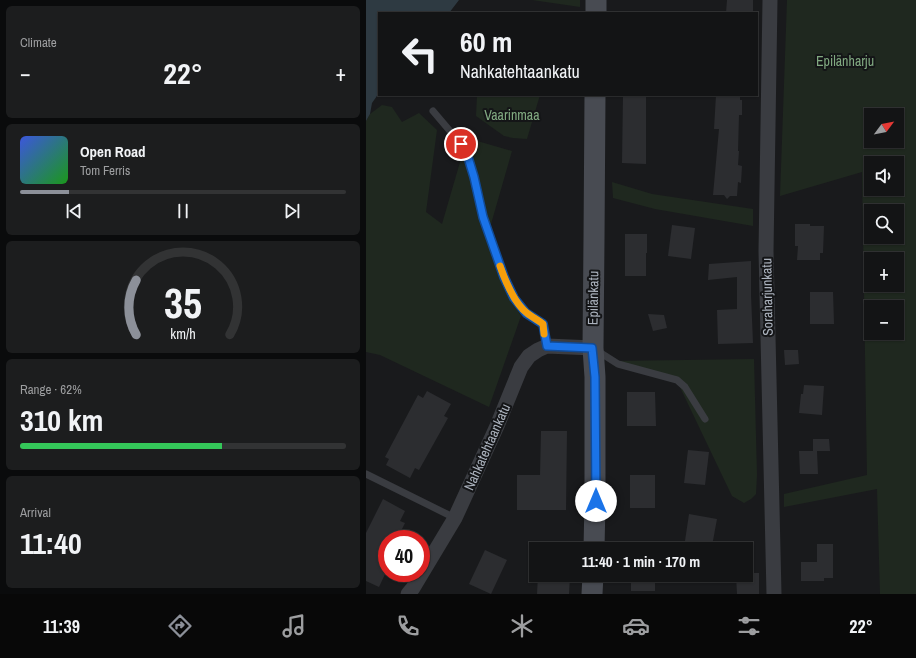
<!DOCTYPE html>
<meta charset="utf-8">
<style>
:root{--surface:#131415;--page:#1c1d1e;--text:#f1f3f6;--muted:#9d9ea0;--line:#323334;--accent:#8c9099}
body{margin:0;font-family:"Archivo Narrow",sans-serif;background:var(--page);color:var(--text);height:100vh;display:flex;flex-direction:column;font-size:15px;white-space:nowrap}
*{box-sizing:border-box;margin:0}
p{font-size:13px;color:var(--muted)}
.icon{flex:none;width:22px;height:22px;fill:none;stroke:currentColor;stroke-width:2;stroke-linecap:round;stroke-linejoin:round}
.map{position:relative;flex:1;overflow:hidden}
.sheet{display:flex;flex-direction:column;gap:6px;padding:6px;background:#0a0b0c;width:366px}
.sheet>*{flex:none}
.top-card{position:absolute;left:12px;top:12px;width:380px;height:84px;border-radius:0px;box-shadow:0 1px 3px #0004,0 0 0 1px var(--line);background:#131415;color:var(--text);overflow:hidden}
.needle{width:26px;rotate:58deg}
.fabs{position:absolute;left:498px;top:108px;display:grid;gap:8px}
.fabs a{display:grid;place-items:center;width:40px;height:40px;border-radius:0px;background:var(--surface);box-shadow:0 1px 3px #0004,0 0 0 1px var(--line);font-size:20px}
.speed{position:absolute;left:12px;top:530px;display:flex;gap:8px;font-size:20px;font-weight:700;text-align:center}
.speed>*{display:grid;place-content:center;width:52px;height:52px;border-radius:50%;background:var(--surface);box-shadow:0 1px 3px #0004,0 0 0 1px var(--line);line-height:1}
.speed .limit{border:6px solid #d22;background:#fff;color:#111}
.pin{position:absolute;display:grid;place-items:center;width:34px;height:34px;color:#fff;margin:-17px;border:2px solid #fff;border-radius:50%;box-shadow:0 1px 4px #0007}
.me{position:absolute;width:44px;margin:-22px;rotate:0deg;stroke-linejoin:round;filter:drop-shadow(0 0 3px #0008)}
.turn{display:flex;align-items:center;gap:14px;height:84px;padding:0 16px;font-size:18px}
.turn .icon{width:52px;height:52px;stroke-width:2.5}
.turn b{display:block;font-size:28px;line-height:34px}
.big{font-size:30px;font-weight:700;line-height:1.1}
.sheet .tile{flex:1;display:flex;flex-direction:column;justify-content:center;gap:6px;min-width:0;padding:0 14px;border-radius:6px;background:var(--page)}
.sheet .dial{align-items:center;gap:0}
.dial svg{height:104px;overflow:visible;fill:none;stroke:var(--line);stroke-width:7;stroke-linecap:round;text-anchor:middle}
.dial text{fill:var(--text);stroke:none}
.song{display:flex;align-items:center;gap:12px}
.cover{width:48px;height:48px;border-radius:6px;background:linear-gradient(135deg,hsl(230 70% 55%),hsl(120 70% 35%))}
.played{height:4px;border-radius:2px;background:linear-gradient(90deg,var(--accent) 15%,var(--line) 15%)}
.keys{display:flex;justify-content:space-around;direction:ltr}
.heat{display:flex;justify-content:space-between;align-items:center;font-size:22px;direction:ltr}
.charge{height:6px;border-radius:3px;background:linear-gradient(90deg,#34c759 62%,var(--line) 0)}
.trip{position:absolute;left:163px;top:542px;width:224px;height:40px;border-radius:0px;background:var(--surface);box-shadow:0 1px 3px #0004,0 0 0 1px var(--line);font-weight:700;line-height:40px;text-align:center}
.dock{display:flex;height:64px;justify-content:space-around;align-items:center;background:#080808;color:var(--muted)}
.dock .icon{width:28px;height:28px}
.dock .on{color:var(--accent)}
.dock b{font-size:18px;color:var(--text)}
main{display:flex;flex:1;min-height:0}
.map>svg:first-child{display:block}
.green{fill:#1f281f;fill-rule:evenodd}
.water{fill:#2e3a42}
.building{fill:#2c2d30}
.lines{fill:none;stroke-linecap:round;stroke-linejoin:round}
.lane{stroke:#3a3c41;stroke-width:7}
.street{stroke:#3a3c41;stroke-width:15}
.secondary{stroke:#484b52;stroke-width:21}
.route-casing{stroke:#114b97;stroke-width:10}
.route{stroke:#1a73e8;stroke-width:7}
.slow{stroke:#f59e0b;stroke-width:7}
.labels{text-anchor:middle;dominant-baseline:central;stroke-width:4;stroke-linejoin:round;paint-order:stroke}
.park-label{font-size:14px;fill:#81a981;stroke:#141517}
.street-label{font-size:14px;fill:#abb2bd;stroke:#141517}
</style>
<main>
<section class="sheet">
<div class="tile"><p>Climate</p>
<div class="heat"><a>−</a><b class="big">22°</b><a>+</a></div>
</div>
<div class="tile">
<div class="song"><i class="cover"></i><div><b>Open Road</b><p>Tom Ferris</p></div></div>
<div class="played"></div>
<div class="keys"><svg class="icon" aria-label="previous" viewBox="0 0 24 24"><path d="M18 5L8 12l10 7zM5 5v14"/></svg><svg class="icon" aria-label="pause" viewBox="0 0 24 24"><path d="M8 5v14M16 5v14"/></svg><svg class="icon" aria-label="next" viewBox="0 0 24 24"><path d="M6 5l10 7-10 7zM19 5v14"/></svg></div>
</div>
<div class="tile dial"><svg viewBox="0 0 100 80">
<path d="M14 69A42 42 0 1 1 86 69"/>
<path d="M14 69A42 42 0 0 1 14 27" stroke="#8c9099"/>
<text x="50" y="56" font-size="32" font-weight="700">35</text>
<text x="50" y="72" font-size="11">km/h</text>
</svg></div>
<div class="tile"><p>Range · 62%</p><b class="big">310 km</b><div class="charge"></div></div>
<div class="tile"><p>Arrival</p><b class="big">11:40</b></div>
</section>
<div class="map">
<svg width="550" height="594" viewBox="0 0 550 594">
<rect width="100%" height="100%" fill="#191a1c"/>
<!-- green -->
<g class="green">
<path d="M166 0H214V7Z"/>
<path d="M421 0H550V594H514L511 489 418 507V494L501 475 496 172 414 196ZM505 115H531V141H505ZM505 163H531V189H505ZM505 211H531V237H505ZM505 259H531V285H505ZM505 307H531V333H505Z"/>
<path d="M111 95H174L161 139 147 138 138 136 110 116Z"/>
<path d="M16 105 26 107 36 122 53 113 71 130 60 212 76 224 101 138 146 151 121 238 136 283 155 316 123 407 14 355 0 352V121L4 114Z"/>
<path d="M246 182 286 194 387 209V226L289 209 247 198Z"/>
<path d="M388 359 391 475 390 494 385 499 378 503 366 496 312 383 248 366 249 361Z"/>
</g>
<!-- water -->
<path class="water" d="M0 0H93L83 13H13V93L6 103 4 114 0 121Z"/>
<!-- building -->
<g class="building">
<path d="M361 0H387V13H360Z"/>
<path d="M257 95H280V164L256 163Z"/>
<path d="M350 95H374V100H376V115H373L372 151H373L372 165 376 166 375 183 372 182 371 196H364L361 199 358 195H347L353 129H348Z"/>
<path d="M429 224H444V226H458L457 253H454V260H431L432 246H429Z"/>
<path d="M306 225 329 228 325 259 302 256Z"/>
<path d="M259 234H281V253H280V276H259Z"/>
<path d="M385 261V295L387 343 352 344 351 310 371 309V277L342 280 343 264Z"/>
<path d="M444 292H467L468 324H444Z"/>
<path d="M282 314 298 315 301 328 287 331Z"/>
<path d="M418 350H432L433 364 419 365Z"/>
<path d="M438 385 458 386 456 415 433 413 435 394H437Z"/>
<path d="M61 391 85 404 78 416 82 418 53 470 49 468 44 478 20 465 23 459 19 457 52 395 57 398Z"/>
<path d="M261 392H289L290 426H261Z"/>
<path d="M175 431H201L200 510H151V475H174Z"/>
<path d="M447 439H463L464 451H451L452 474H434L433 451H447Z"/>
<path d="M322 450 343 452 339 485 318 483Z"/>
<rect x="264" y="475" width="25" height="33"/>
<path d="M17 499 39 511 34 521 39 523 31 539H21V570L13 587 0 581V533Z"/>
<path d="M323 514 351 519 346 546 319 541Z"/>
<path d="M451 544H467V578H458V581H435V562H451Z"/>
<path d="M119 550 141 560 125 594 103 584Z"/>
<path d="M380 573H393V594H371L370 575H380Z"/>
<path d="M172 575 204 576 203 594H171Z"/>
<rect x="265" y="575" width="24" height="16"/>
</g>
<g class="lines">
<!-- lane -->
<g class="lane">
<path d="M67 111 95 144 101 154 117 217 138 277 148 297 160 313 177 324 181 346"/>
<path d="M230 350 252 364 311 380 319 387 339 419"/>
<path d="M0 474 89 518"/>
</g>
<!-- street -->
<g class="street">
<path d="M404 0 400 251 408 594"/>
<path d="M42 594 47 588 89 518 131 426 155 367 163 356 172 350 181 346 227 348"/>
</g>
<!-- secondary -->
<g class="secondary">
<path d="M230 13V0"/>
<path d="M228 549 229 501V377L227 348 228 239 229 95"/>
<path d="M226 594 227 575"/>
</g>
</g>
<g class="lines">
<!-- route casing -->
<g class="route-casing">
<path id="route" d="M95 144 101 154 108 177 117 217 138 277 148 298 160 313 177 324 181 346 226 348 229 377 230 501"/>
</g>
<!-- route -->
<use href="#route" class="route"/>
<!-- slow -->
<path class="slow" d="M134 266C139 280 149 304 161 313 166 317 172 320 177 324L178 334"/>
</g>
<g class="labels">
<!-- park labels -->
<g class="park-label">
<text x="479" y="61">Epilänharju</text>
<text x="146" y="115">Vaarinmaa</text>
</g>
<!-- street labels -->
<g class="street-label">
<text transform="translate(401 297) rotate(-91)">Soraharjunkatu</text>
<text transform="translate(227 298) rotate(-89)">Epilänkatu</text>
<text transform="translate(121 447) rotate(-66)">Nahkatehtaankatu</text>
</g>
</g>
</svg>
<div class="fabs">
<a><svg class="needle" viewBox="-14 -14 28 28"><path d="M0-13l5 13h-10z" fill="#e53935"/><path d="M0 13l5-13h-10z" fill="#9d9ea0"/></svg></a>
<a><svg class="icon" aria-label="sound" viewBox="0 0 24 24"><path d="M4 9h4l5-4v14l-5-4H4zM17 9q2 3 0 6"/></svg></a>
<a><svg class="icon" aria-label="search" viewBox="0 0 24 24"><circle cx="10" cy="10" r="6"/><path d="M15 15l6 6"/></svg></a>
<a>+</a>
<a>−</a>
</div>
<div class="speed"><div class="limit">40</div></div>
<div class="pin" style="left:95px;top:144px;background:#d93025"><svg class="icon" aria-label="arrive" viewBox="0 0 24 24"><path d="M6 21V4h12l-3 4 3 4H6"/></svg></div>
<svg class="me" style="left:230px;top:501px" viewBox="-20 -20 40 40"><circle r="19" fill="#fff"/><path d="M0-13L10 11 0 6-10 11z" fill="#1a73e8"/></svg>
<div class="trip">11:40 · 1 min · 170 m</div>
<div class="top-card">
<div class="turn"><svg class="icon" aria-label="left" viewBox="0 0 24 24"><path d="M17 20v-9H6M10 6l-5 5 5 5"/></svg><div><b>60 m</b>Nahkatehtaankatu</div></div>
</div>
</div>
</main>
<nav class="dock">
<b>11:39</b>
<svg class="icon on" aria-label="directions" viewBox="0 0 24 24"><path d="M12 3l9 9-9 9-9-9zM9 14v-3h6M13 9l2 2-2 2"/></svg>
<svg class="icon" aria-label="music" viewBox="0 0 24 24"><path d="M9 18V5l10-2v13"/><circle cx="6" cy="18" r="3"/><circle cx="16" cy="16" r="3"/></svg>
<svg class="icon" aria-label="phone" viewBox="0 0 24 24"><path d="M5 4h4l2 5-3 2q2 4 5 5l2-3 5 2v4C11 20 4 13 5 4z"/></svg>
<svg class="icon" aria-label="climate" viewBox="0 0 24 24"><path d="M12 3v18M4 7l16 10M4 17L20 7"/></svg>
<svg class="icon" aria-label="car" viewBox="0 0 24 24"><path d="M5 17H2v-5l4-1 3-4h7l3 4 3 1v5h-3M9 17h6M6 11h13"/><circle cx="7" cy="17" r="2"/><circle cx="17" cy="17" r="2"/></svg>
<svg class="icon" aria-label="filters" viewBox="0 0 24 24"><path d="M4 7h16M4 17h16"/><circle cx="9" cy="7" r="2"/><circle cx="15" cy="17" r="2"/></svg>
<b>22°</b>
</nav>
